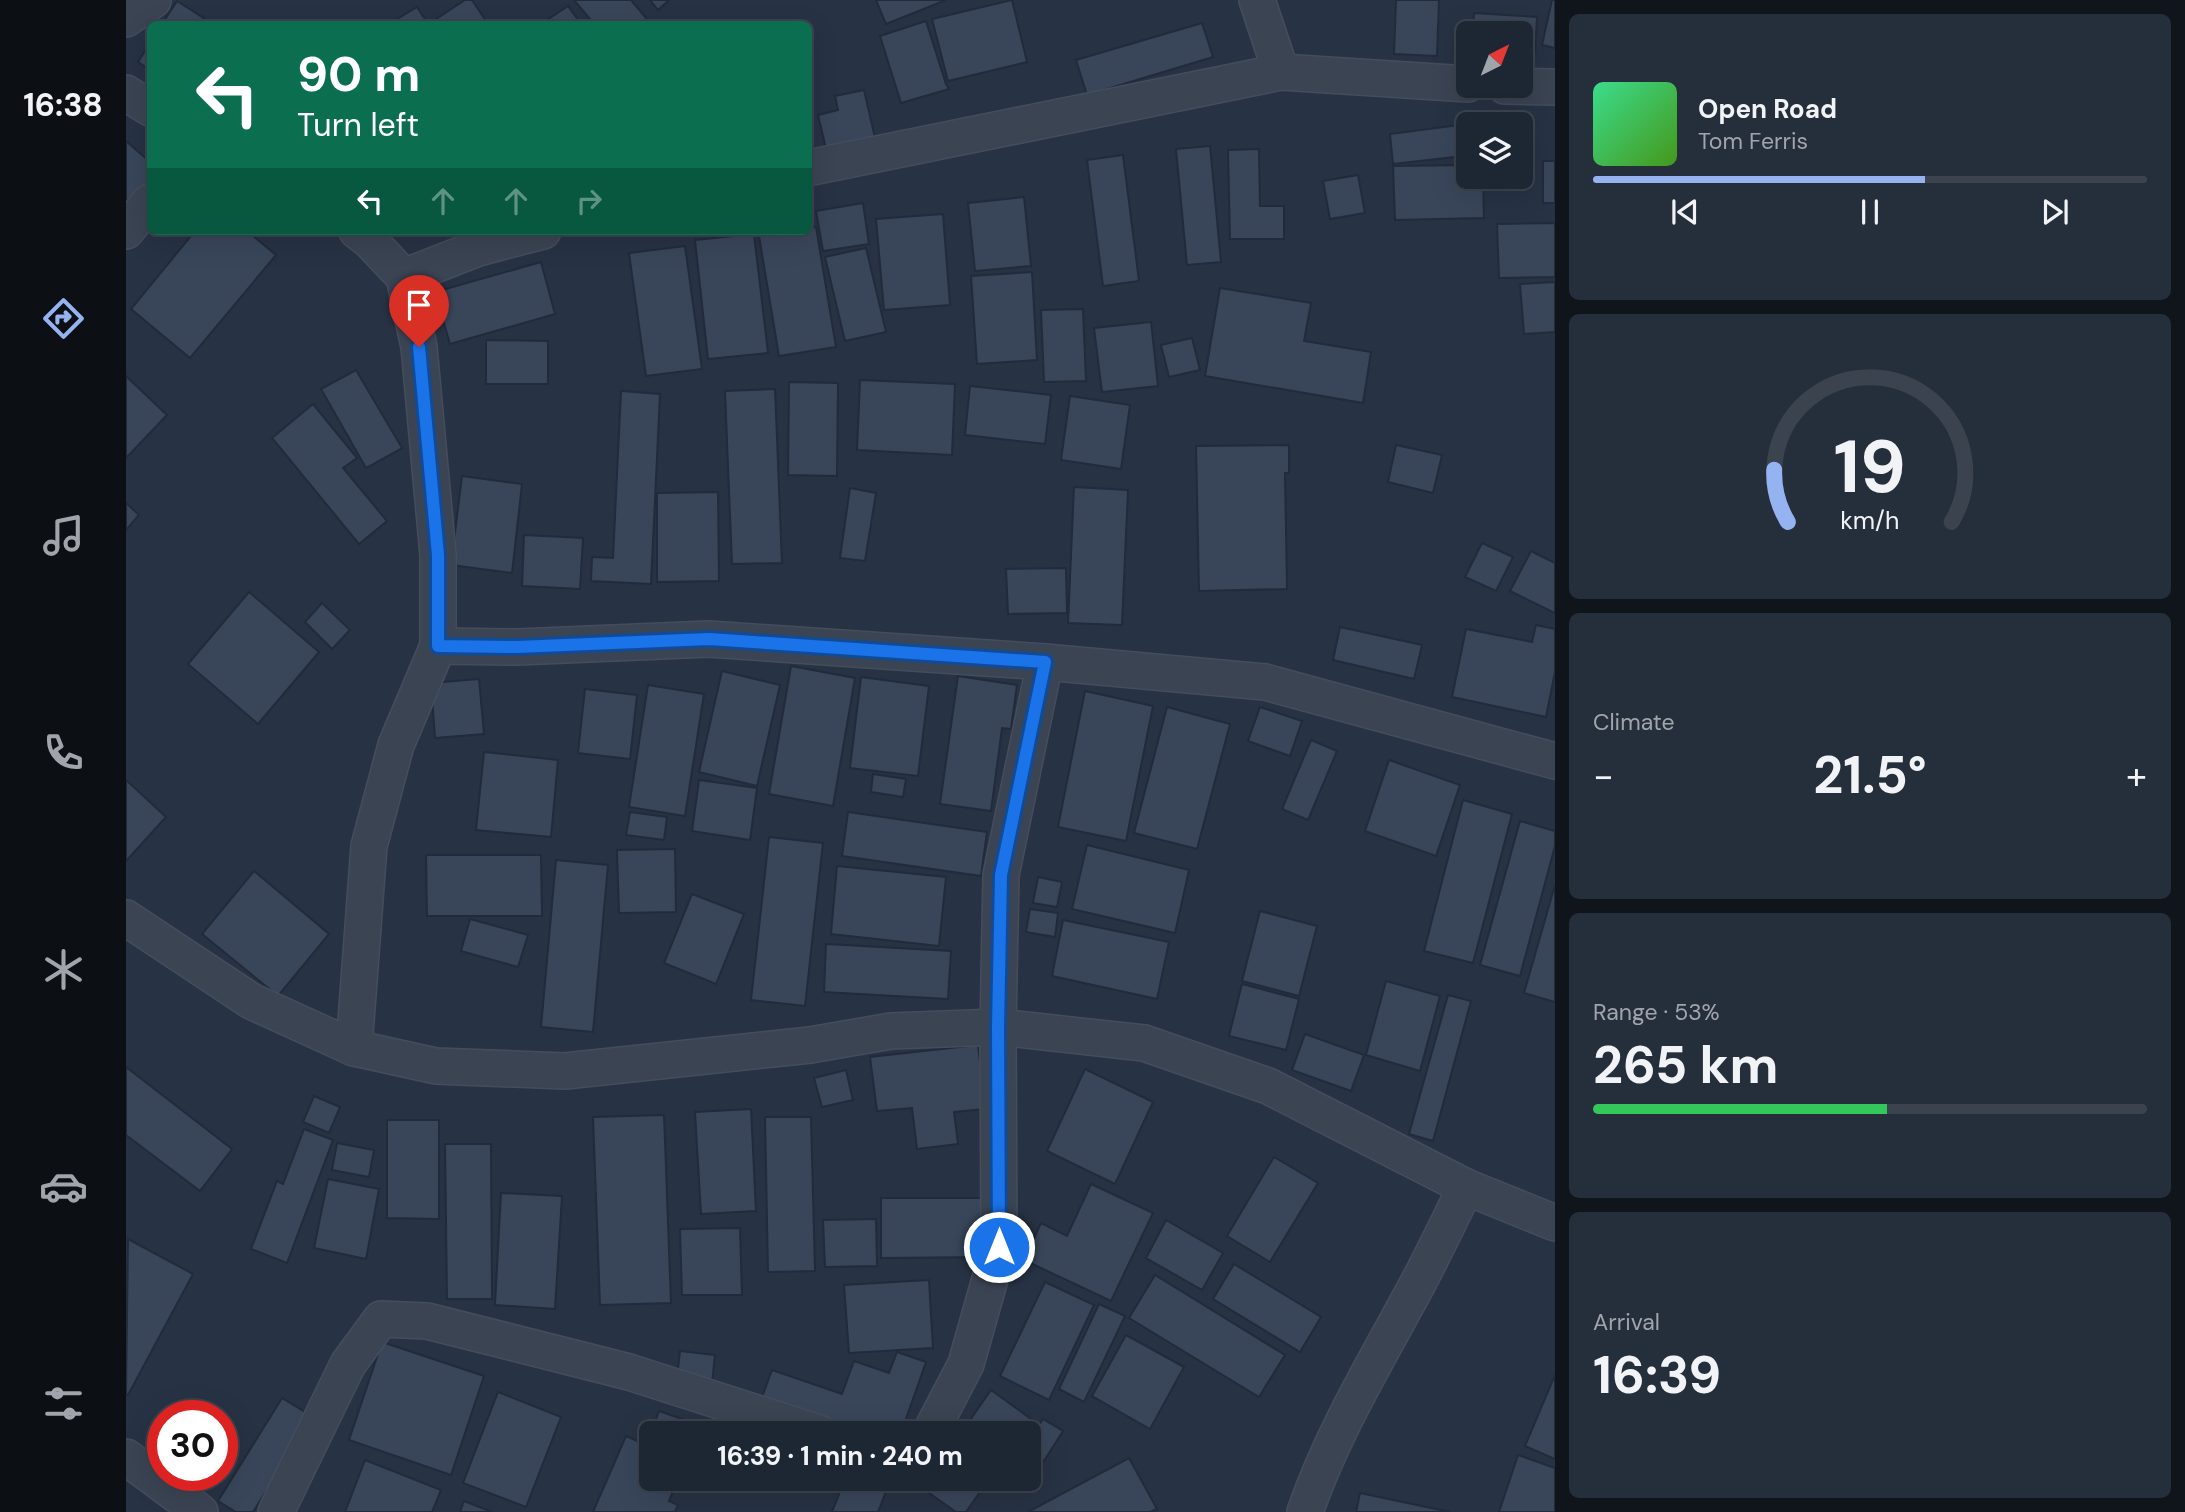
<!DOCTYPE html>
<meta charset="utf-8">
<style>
:root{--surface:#1d2633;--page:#252e3b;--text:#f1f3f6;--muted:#a0a5ac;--line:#3b434e;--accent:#95b2f1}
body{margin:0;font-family:"DM Sans",sans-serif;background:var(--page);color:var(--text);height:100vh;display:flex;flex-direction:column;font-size:26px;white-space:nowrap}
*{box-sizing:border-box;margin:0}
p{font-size:23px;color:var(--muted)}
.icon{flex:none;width:38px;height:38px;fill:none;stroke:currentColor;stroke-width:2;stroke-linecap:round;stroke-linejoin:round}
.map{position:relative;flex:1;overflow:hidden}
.panel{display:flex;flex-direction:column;gap:14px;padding:14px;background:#10151c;width:630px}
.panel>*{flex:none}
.top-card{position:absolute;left:21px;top:21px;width:665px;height:214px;border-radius:10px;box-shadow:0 7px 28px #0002,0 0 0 2px var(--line);background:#0b6e4f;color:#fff;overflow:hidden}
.needle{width:46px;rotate:42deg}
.controls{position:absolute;left:1330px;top:21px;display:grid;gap:14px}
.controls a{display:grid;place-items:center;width:77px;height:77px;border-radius:10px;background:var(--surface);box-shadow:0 7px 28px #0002,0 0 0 2px var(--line);font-size:35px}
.speed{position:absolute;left:21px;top:1400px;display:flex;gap:14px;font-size:35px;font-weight:700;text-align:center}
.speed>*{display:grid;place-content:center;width:91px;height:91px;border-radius:50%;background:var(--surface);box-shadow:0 7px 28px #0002,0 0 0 2px var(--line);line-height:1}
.speed .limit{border:10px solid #d22;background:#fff;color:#111}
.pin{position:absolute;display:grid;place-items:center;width:60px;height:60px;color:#fff;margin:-72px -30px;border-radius:50% 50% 50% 0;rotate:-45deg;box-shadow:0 0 7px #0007}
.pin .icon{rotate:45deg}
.me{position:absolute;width:77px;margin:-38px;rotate:0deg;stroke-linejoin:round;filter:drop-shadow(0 0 5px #0008)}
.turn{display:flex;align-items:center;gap:24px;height:147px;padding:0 35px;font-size:32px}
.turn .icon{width:91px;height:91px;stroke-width:2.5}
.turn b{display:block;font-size:49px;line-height:60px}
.lanes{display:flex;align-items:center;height:66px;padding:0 35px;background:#0003;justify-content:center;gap:35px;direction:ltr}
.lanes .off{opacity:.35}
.big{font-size:52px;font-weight:700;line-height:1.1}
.panel .tile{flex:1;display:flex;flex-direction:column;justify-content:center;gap:10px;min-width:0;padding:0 24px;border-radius:10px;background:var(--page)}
.panel .dial{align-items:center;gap:0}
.dial svg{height:182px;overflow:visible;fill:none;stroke:var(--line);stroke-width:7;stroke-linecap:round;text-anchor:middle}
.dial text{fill:var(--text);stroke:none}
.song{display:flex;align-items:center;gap:21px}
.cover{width:84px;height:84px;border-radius:10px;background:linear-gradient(135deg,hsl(150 70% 55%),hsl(100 70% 35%))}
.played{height:7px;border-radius:4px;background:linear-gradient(90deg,var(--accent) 60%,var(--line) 60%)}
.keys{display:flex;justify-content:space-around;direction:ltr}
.heat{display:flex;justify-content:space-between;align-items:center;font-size:38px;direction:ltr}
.charge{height:10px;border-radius:5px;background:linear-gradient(90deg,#34c759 53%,var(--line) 0)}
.trip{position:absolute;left:513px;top:1421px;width:402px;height:70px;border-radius:10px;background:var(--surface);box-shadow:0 7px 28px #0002,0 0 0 2px var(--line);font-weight:700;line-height:70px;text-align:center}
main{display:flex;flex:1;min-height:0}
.menu{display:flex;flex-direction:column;width:126px;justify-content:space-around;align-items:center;background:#0c0f14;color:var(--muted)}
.menu .icon{width:49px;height:49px}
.menu .on{color:var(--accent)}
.menu b{font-size:32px;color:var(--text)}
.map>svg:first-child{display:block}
.building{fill:#39465a;stroke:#222b3b;stroke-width:2}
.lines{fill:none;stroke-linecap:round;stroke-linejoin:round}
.street-casing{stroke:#454d5d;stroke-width:38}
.street{stroke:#3b4453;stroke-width:35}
.route-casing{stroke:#114b97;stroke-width:18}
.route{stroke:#1a73e8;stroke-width:12}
</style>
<main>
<nav class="menu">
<b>16:38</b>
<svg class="icon on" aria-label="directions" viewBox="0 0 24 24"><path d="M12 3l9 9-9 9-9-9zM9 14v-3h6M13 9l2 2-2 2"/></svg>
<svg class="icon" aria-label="music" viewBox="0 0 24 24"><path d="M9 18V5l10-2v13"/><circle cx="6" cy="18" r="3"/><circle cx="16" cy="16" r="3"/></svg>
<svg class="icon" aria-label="phone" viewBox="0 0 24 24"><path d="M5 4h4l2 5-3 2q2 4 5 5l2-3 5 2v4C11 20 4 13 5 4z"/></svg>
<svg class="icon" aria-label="climate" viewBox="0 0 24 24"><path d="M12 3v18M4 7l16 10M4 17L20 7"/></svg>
<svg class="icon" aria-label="car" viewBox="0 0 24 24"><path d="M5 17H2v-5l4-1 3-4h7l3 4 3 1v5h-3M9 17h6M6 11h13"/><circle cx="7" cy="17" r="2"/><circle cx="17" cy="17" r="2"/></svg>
<svg class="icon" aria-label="filters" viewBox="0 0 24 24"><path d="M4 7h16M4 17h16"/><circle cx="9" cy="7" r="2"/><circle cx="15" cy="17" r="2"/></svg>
</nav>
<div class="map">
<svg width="1429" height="1512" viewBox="0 0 1429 1512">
<rect width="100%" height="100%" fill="#273244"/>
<!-- building -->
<g class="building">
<path d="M339 0H346L362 24H309L307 21Z"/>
<path d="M448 0H505L525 24H468Z"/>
<path d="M524 0H543L532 10Z"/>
<path d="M750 0H820L760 24Z"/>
<path d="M886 0 901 62 822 81 806 19Z"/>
<path d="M1270 0H1313L1311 56 1268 54Z"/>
<path d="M1426 0H1429V48L1416 45Z"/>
<path d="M51 1 79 19 75 24H36Z"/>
<path d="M442 6 455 24H415Z"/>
<path d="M291 7 302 24H263Z"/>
<path d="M1348 13 1411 17 1409 53 1395 52V33H1347Z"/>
<path d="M800 21 820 84 823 89 775 103 754 36Z"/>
<path d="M1076 23 1087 57 961 95 950 60Z"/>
<path d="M24 43V70L12 62Z"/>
<path d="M738 90 750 142 701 153 692 115 712 110 709 96Z"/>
<path d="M1333 125 1337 156 1267 164 1264 134Z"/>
<path d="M0 141 24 162V180L0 209Z"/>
<path d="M1084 146 1095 262 1061 265 1050 149Z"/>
<path d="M1133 149 1134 206H1158V239H1104L1102 150Z"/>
<path d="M997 155 1013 281 977 286 961 160Z"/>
<rect x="1417" y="161" width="12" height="42"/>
<path d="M1342 165V177H1357L1358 218 1269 220 1267 166Z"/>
<path d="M1232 175 1239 213 1204 219 1197 181Z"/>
<path d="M898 197 905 266 849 271 842 203Z"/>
<path d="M737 203 743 244 697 251 690 211Z"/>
<path d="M817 214 824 305 758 310 750 219Z"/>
<path d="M1429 223V277L1373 278 1371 224Z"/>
<path d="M690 227 710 347 653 356 633 236 665 231H682V228Z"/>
<path d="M69 231H121L150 255 64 358 5 309Z"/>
<path d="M628 234 642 353 582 359 569 240Z"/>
<path d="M559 246 576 369 520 376 503 253Z"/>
<path d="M740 248 760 332 719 341 699 257Z"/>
<path d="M415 262 429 314 324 344 309 292Z"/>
<path d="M906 272 911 360 851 364 845 276Z"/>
<path d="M1429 282V332L1398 334 1394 284Z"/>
<path d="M1094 288 1185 303 1178 341 1245 352 1237 403 1079 376Z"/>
<path d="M957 309 960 381 918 382 915 310Z"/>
<path d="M1025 322 1032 386 976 392 968 328Z"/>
<path d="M1066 338 1074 370 1043 377 1035 345Z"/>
<path d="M360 340 422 341V384H360Z"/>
<path d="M230 370 276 448 240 468 195 389Z"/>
<path d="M0 376 41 415 0 458Z"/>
<path d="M734 380 829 384 826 455 731 450Z"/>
<path d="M663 382 712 383 711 476 662 475Z"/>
<path d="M844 386 925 395 919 444 839 435Z"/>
<path d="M649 389 656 563 606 564 599 391Z"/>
<path d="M495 391 534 394 525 584 465 581 466 557 487 558Z"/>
<path d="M944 396 1004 405 995 469 935 460Z"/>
<path d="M187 404 231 458 217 468 261 521 233 544 146 438Z"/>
<path d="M1163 445V473H1159L1161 589 1073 591 1070 446Z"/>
<path d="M1270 445 1316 455 1307 493 1262 482Z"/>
<path d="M336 476 396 484 386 573 325 565Z"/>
<path d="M948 487 1002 490 996 625 942 623Z"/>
<path d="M724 488 750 493 739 561 714 558Z"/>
<path d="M592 492 593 581 531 582V493Z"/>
<path d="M0 503 13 515 0 530Z"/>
<path d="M398 535 457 538 454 589 396 586Z"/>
<path d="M1356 543 1387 557 1370 591 1339 577Z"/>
<path d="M1405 551 1429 563V613L1384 591Z"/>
<path d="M940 568 941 613 882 614 880 569Z"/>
<path d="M123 592 193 652 132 724 62 664Z"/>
<path d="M196 603 224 630 206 649 179 622Z"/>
<path d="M1410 625 1429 629V672L1420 717 1326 697 1340 629 1406 642Z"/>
<path d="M1214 627 1296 645 1288 679 1207 660Z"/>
<path d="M665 666 729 678 707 806 643 794Z"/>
<path d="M596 671 654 685 631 786 573 772Z"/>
<path d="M832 676 891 685 885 729 876 728 865 811 814 804Z"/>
<path d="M735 677 803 686 792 776 724 768Z"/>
<path d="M353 679 358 734 309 738 305 683Z"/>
<path d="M522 685 578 694 559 816 503 807Z"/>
<path d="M459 689 511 695 504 759 452 753Z"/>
<path d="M959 691 1027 706 1000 841 932 827Z"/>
<path d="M1041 707 1104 724 1071 849 1008 833Z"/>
<path d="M1134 707 1176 721 1164 756 1122 741Z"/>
<path d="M1185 740 1211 751 1182 820 1156 809Z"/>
<path d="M358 752 432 760 425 837 350 830Z"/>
<path d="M1263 760 1334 785 1310 856 1239 831Z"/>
<path d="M747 774 780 779 777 797 745 792Z"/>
<path d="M0 780 40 817 0 861Z"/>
<path d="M573 780 631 788 624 840 566 831Z"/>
<path d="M1337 800 1386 814 1347 963 1298 951Z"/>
<path d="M504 812 541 817 538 840 500 835Z"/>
<path d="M722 812 861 832 855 876 716 856Z"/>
<path d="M1394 821 1429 831V846L1394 976 1354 965Z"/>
<path d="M643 837 697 843 679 1006 625 1000Z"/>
<path d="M961 845 1063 870 1049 933 946 909Z"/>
<path d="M549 849 550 912 493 913 491 850Z"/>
<path d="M300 855H415L416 916H301Z"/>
<path d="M430 860 482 865 467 1032 415 1027Z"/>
<path d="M711 866 820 877 813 946 705 934Z"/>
<path d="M128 871 203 934 152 996 76 934Z"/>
<path d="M912 877 936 882 931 907 907 903Z"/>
<path d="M1429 885V1002L1398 993Z"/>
<path d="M566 894 618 914 590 984 538 963Z"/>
<path d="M904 909 932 913 929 937 900 932Z"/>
<path d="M1134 911 1191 926 1173 996 1116 981Z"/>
<path d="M344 919 402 935 392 967 335 951Z"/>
<path d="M937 920 1043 942 1031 999 926 976Z"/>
<path d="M700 944 825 951 822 999 698 992Z"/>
<path d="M1260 981 1314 996 1294 1071 1240 1055Z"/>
<path d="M1116 984 1173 999 1160 1050 1103 1036Z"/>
<path d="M1322 995 1345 1001 1307 1141 1283 1134Z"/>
<path d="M1179 1034 1238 1055 1225 1091 1166 1070Z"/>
<path d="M852 1045 859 1109 828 1112 832 1144 791 1149 786 1108 751 1111 744 1057Z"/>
<path d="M0 1067 106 1149 74 1191 0 1135Z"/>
<path d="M959 1069 1027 1102 989 1184 921 1151Z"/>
<path d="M720 1070 727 1100 696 1107 688 1078Z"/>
<path d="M188 1096 214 1107 203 1133 177 1122Z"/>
<path d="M625 1109 630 1211 575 1214 569 1112Z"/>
<path d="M538 1115 545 1303 474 1305 467 1117Z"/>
<path d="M639 1117H685L689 1271 642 1272Z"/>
<path d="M261 1120H313V1219L261 1218Z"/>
<path d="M178 1129 207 1140 161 1263 125 1249 151 1181 157 1184Z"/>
<path d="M211 1143 248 1150 243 1177 206 1170Z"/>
<path d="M319 1144H365L366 1299H321Z"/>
<path d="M1148 1157 1192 1183 1144 1262 1101 1236Z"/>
<path d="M202 1179 253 1189 240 1259 188 1248Z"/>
<path d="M965 1184 1027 1213 985 1301 898 1260 915 1223 941 1236Z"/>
<path d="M375 1193 436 1196 429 1309 369 1305Z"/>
<path d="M755 1198H858V1257L755 1258Z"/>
<path d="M750 1219 751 1266 699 1267 697 1220Z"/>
<path d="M1040 1220 1097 1253 1076 1290 1020 1258Z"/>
<path d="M614 1228 616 1295H556L554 1229Z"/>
<path d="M2 1239 67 1274 2 1395 0 1394Z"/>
<path d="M1108 1264 1195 1317 1174 1352 1087 1299Z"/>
<path d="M1029 1275 1159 1355 1133 1397 1003 1318Z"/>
<path d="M803 1280 807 1348 723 1353 718 1285Z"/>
<path d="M919 1282 968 1305 923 1400 874 1376Z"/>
<path d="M973 1304 999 1316 958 1402 933 1389Z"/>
<path d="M1000 1335 1058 1367 1024 1429 966 1396Z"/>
<path d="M256 1342 358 1376 325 1475 223 1440Z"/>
<path d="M554 1351 589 1355 586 1383 551 1378Z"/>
<path d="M771 1352 800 1362 775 1433H738L636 1397 646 1370 716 1394 728 1361 763 1373Z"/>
<path d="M1429 1375V1459L1399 1446Z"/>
<path d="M865 1390 905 1419 895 1433H835Z"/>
<path d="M372 1392 435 1417 400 1507 337 1483Z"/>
<path d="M156 1398 187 1417 127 1512H110L92 1501Z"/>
<path d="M533 1411 576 1426 573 1433H525Z"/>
<path d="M917 1419 937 1431 914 1467 903 1460V1440Z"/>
<path d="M500 1436 525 1447V1479H552L543 1501 552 1505 549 1512H467Z"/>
<path d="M1392 1455 1429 1468V1512H1373Z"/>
<path d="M1003 1458 1031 1509 1024 1512H902Z"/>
<path d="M239 1460 315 1490 306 1512H219Z"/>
<path d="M719 1479H736L761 1489 752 1512H706Z"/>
<path d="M802 1479H863L840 1512H830L796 1488Z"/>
<path d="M1234 1493 1324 1512H1230Z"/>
<path d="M338 1501 366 1512H334Z"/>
</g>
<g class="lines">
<!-- street casing -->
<g class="street-casing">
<g id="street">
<path d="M1131 0 1155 72"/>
<path d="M0 19 27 0"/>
<path d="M1379 86 1429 87"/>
<path d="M0 93 24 108"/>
<path d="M682 168 1155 72 1342 84"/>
<path d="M0 231 24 202"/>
<path d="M278 277 352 248 417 231"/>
<path d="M312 646 392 647 583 639 919 662 1139 682 1429 761"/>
<path d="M0 918 125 1001 228 1048 310 1066 439 1071 684 1045 765 1031 872 1027 1018 1043 1142 1086 1340 1187 1429 1223"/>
<path d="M228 1048 243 846 270 745 312 646V555L293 347 278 277 244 241 231 231"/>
<path d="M804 1433 840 1364 873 1247 872 1027 875 875 919 662"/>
<path d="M0 1457 74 1512"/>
<path d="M150 1512 222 1364 255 1319 301 1321 503 1372 693 1433"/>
<path d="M1179 1512C1207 1431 1252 1358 1292 1283 1309 1251 1324 1219 1340 1187"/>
</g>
</g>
<!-- street -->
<use href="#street" class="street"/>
</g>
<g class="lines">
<!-- route casing -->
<g class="route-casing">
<path id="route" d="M293 347 312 555V646L391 647 583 639 919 662 875 875 872 1027 873 1247"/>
</g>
<!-- route -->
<use href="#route" class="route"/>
</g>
</svg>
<div class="controls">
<a><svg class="needle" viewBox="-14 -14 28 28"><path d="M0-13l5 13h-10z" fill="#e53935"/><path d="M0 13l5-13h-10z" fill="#a0a5ac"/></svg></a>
<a><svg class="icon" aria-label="layers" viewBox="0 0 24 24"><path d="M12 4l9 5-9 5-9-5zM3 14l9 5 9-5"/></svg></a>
</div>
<div class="speed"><div class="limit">30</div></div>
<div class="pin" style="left:293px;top:347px;background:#d93025"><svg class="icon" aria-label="arrive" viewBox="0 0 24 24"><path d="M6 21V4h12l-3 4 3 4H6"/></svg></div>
<svg class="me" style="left:873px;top:1247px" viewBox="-20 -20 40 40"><circle r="17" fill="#1a73e8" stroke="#fff" stroke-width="3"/><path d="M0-11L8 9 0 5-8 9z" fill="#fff"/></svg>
<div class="trip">16:39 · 1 min · 240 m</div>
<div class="top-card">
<div class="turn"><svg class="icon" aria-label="left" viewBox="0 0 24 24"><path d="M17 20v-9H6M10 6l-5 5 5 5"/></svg><div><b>90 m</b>Turn left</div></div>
<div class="lanes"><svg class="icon" aria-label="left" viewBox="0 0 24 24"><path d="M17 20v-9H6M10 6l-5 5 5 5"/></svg><svg class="icon off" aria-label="ahead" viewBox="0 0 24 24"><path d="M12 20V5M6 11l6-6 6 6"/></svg><svg class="icon off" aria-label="ahead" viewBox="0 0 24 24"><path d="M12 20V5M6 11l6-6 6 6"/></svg><svg class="icon off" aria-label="right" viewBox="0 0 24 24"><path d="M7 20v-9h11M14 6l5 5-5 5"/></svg></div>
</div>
</div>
<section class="panel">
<div class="tile">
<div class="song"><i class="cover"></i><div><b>Open Road</b><p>Tom Ferris</p></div></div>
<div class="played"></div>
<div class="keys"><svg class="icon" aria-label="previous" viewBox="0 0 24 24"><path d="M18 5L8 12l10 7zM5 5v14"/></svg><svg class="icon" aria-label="pause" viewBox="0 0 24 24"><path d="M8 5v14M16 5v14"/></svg><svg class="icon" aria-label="next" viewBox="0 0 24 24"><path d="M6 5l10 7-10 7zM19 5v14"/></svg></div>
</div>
<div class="tile dial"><svg viewBox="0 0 100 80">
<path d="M14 69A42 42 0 1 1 86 69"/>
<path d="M14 69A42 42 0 0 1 8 46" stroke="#95b2f1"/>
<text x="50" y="56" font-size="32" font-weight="700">19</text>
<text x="50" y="72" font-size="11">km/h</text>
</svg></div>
<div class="tile"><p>Climate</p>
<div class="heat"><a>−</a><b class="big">21.5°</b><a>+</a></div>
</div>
<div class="tile"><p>Range · 53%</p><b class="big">265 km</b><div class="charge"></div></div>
<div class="tile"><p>Arrival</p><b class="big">16:39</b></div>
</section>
</main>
